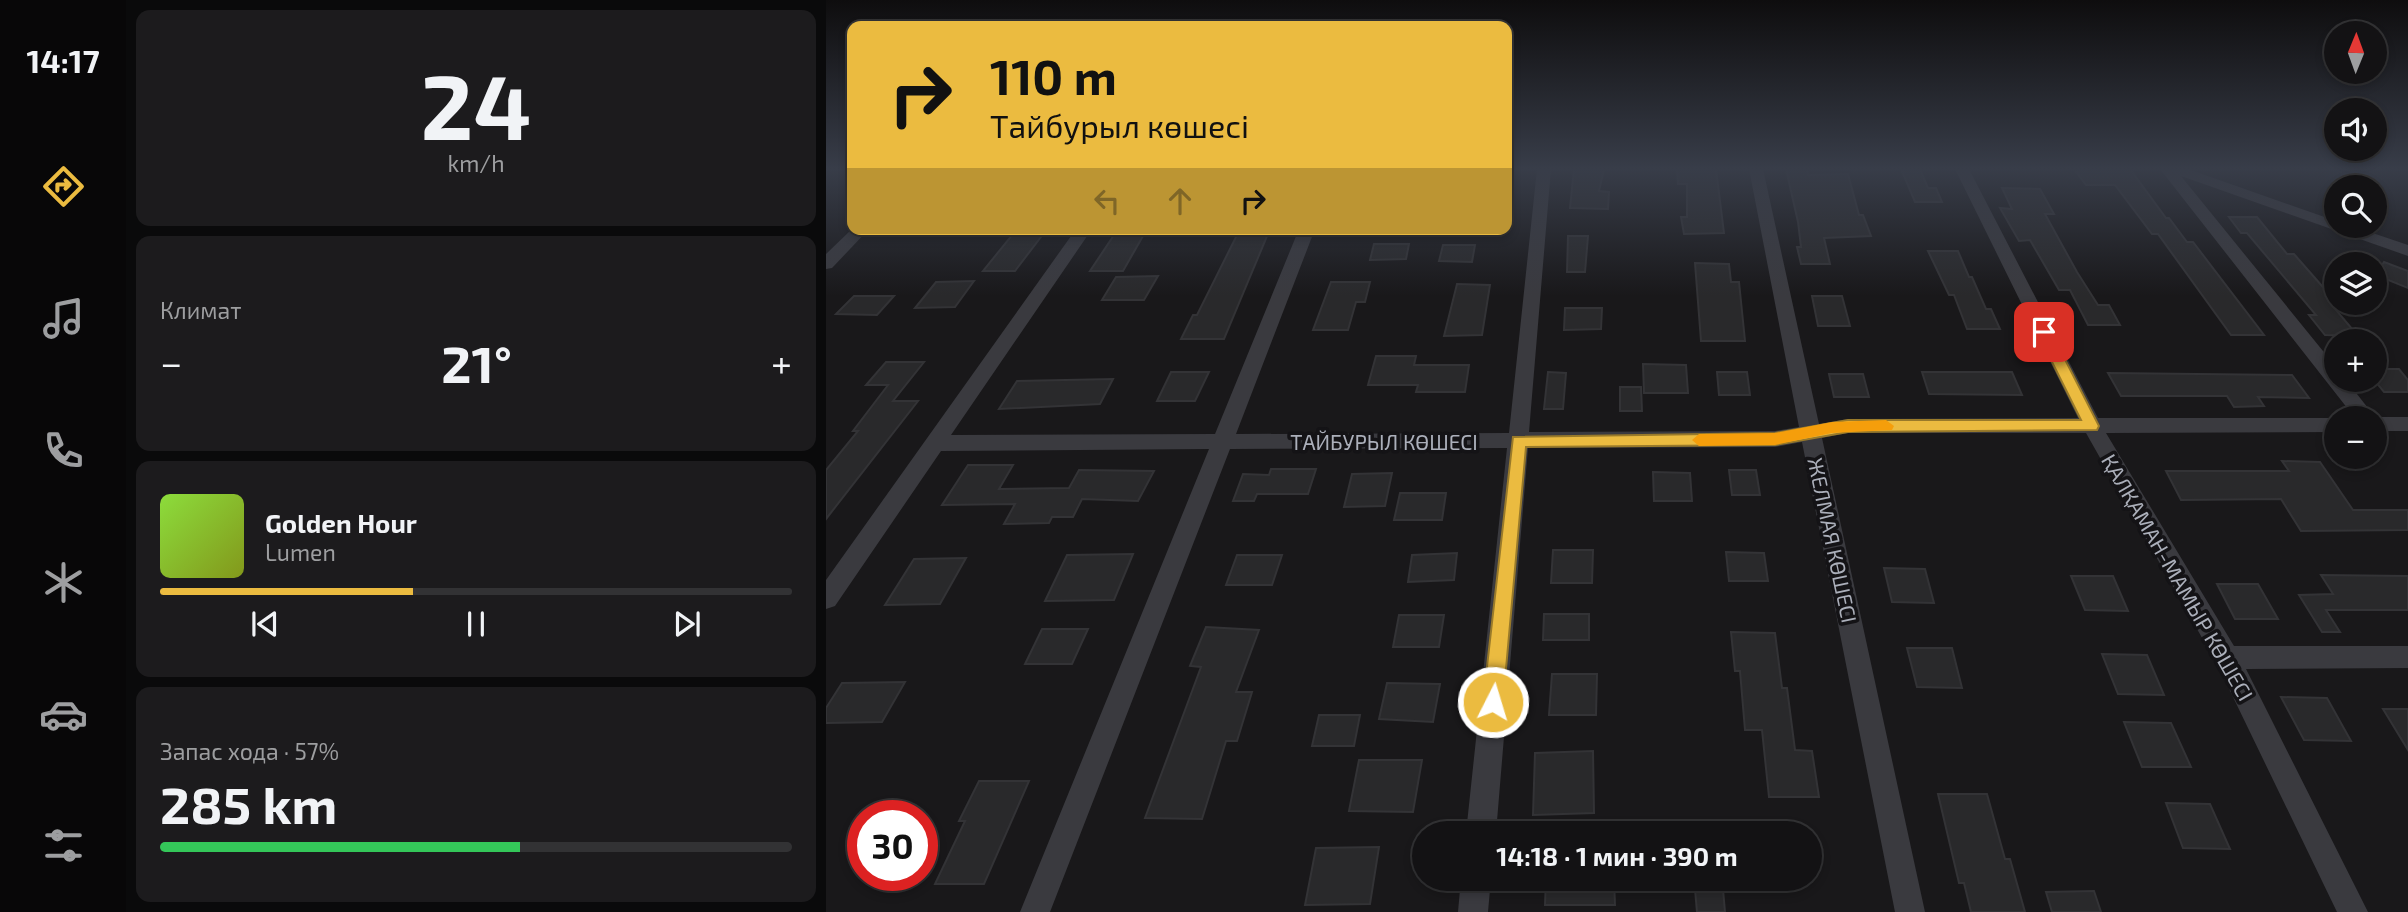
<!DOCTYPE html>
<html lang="ru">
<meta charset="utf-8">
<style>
:root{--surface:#131214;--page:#1c1b1d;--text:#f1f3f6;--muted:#9d9ea0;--line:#323234;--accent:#ebbb40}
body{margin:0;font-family:"Exo 2",sans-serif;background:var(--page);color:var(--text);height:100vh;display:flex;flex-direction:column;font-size:26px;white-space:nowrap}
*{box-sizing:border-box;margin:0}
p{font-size:23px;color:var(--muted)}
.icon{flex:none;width:38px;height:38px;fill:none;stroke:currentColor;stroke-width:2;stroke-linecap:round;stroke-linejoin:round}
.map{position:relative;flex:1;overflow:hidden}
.panel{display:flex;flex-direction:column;gap:10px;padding:10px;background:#0a0a0b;width:700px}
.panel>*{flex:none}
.top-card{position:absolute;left:21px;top:21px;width:665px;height:214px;border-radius:14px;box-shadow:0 4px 10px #0003,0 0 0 2px var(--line);background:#ebbb40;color:#111;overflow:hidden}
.needle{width:46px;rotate:1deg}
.tools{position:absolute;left:1498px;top:21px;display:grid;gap:14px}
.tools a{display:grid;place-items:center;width:63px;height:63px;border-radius:50%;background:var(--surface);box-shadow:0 4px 10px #0003,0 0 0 2px var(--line);font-size:35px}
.speed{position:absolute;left:21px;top:800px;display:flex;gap:14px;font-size:35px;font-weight:700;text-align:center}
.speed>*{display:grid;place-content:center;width:91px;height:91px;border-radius:50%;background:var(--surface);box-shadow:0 4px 10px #0003,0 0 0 2px var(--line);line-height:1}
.speed .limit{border:10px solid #d22;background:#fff;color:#111}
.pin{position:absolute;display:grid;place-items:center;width:60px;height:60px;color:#fff;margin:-30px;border-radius:14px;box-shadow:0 4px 10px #0006}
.me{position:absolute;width:77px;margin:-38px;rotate:5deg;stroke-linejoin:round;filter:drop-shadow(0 0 5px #0008)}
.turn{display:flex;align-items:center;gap:24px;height:147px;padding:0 28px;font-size:32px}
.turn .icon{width:91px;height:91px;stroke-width:2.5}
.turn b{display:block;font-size:49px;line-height:60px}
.lanes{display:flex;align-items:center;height:66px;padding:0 28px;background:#0003;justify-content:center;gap:35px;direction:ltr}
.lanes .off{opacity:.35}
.big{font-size:52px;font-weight:700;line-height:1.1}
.panel .tile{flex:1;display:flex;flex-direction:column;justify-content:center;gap:10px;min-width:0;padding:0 24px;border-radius:14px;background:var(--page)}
.panel .dial{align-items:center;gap:0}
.dial b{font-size:91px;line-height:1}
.song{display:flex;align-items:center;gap:21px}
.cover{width:84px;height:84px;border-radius:10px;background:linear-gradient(135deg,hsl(90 70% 55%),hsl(70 70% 35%))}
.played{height:7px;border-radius:4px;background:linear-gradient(90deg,var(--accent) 40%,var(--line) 40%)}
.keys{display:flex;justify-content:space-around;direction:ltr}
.heat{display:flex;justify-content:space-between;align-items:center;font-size:38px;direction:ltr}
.charge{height:10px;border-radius:5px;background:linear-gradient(90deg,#34c759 57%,var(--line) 0)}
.trip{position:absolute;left:586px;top:821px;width:410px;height:70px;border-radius:35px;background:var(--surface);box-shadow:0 4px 10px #0003,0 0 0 2px var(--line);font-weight:700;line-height:70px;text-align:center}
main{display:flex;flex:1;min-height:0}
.tab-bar{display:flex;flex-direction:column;width:126px;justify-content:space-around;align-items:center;background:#080708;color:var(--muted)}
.tab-bar .icon{width:49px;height:49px}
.tab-bar .active{color:var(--accent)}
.tab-bar b{font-size:32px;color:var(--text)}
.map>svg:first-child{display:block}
.building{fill:#29292b;stroke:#333336;stroke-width:2}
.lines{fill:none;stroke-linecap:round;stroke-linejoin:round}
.street{fill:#3a3a3f;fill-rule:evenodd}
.route{fill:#ebbb40;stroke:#997a2a;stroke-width:2}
.slow{fill:#f59e0b}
.labels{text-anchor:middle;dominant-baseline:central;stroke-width:7;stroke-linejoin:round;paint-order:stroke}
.street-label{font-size:21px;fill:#abafba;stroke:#141316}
</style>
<main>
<nav class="tab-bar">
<b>14:17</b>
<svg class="icon active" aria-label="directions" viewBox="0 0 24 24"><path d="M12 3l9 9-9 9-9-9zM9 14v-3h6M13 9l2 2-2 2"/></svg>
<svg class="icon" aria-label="music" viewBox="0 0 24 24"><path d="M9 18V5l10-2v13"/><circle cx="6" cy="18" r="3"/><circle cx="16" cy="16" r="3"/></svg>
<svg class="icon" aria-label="phone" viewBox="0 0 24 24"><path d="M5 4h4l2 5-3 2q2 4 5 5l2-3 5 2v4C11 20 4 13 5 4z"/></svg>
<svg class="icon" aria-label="climate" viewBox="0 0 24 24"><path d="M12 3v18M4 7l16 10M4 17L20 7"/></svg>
<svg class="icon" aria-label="car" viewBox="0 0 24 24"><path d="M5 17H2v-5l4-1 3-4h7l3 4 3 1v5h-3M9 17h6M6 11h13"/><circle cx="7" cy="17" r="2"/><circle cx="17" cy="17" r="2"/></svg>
<svg class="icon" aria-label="filters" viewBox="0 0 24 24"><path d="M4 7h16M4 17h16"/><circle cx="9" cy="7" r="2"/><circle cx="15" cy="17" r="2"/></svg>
</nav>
<section class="panel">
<div class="tile dial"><b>24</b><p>km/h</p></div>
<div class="tile"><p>Климат</p>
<div class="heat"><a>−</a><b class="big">21°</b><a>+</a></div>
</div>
<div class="tile">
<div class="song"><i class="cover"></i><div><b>Golden Hour</b><p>Lumen</p></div></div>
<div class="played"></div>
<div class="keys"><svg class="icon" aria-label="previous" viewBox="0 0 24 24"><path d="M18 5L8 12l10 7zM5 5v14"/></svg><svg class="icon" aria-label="pause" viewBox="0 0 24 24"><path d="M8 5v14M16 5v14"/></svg><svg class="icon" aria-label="next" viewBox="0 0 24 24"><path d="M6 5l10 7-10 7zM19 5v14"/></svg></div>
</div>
<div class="tile"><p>Запас хода · 57%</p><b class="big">285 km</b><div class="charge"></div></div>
</section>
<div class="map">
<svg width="1582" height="912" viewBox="0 0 1582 912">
<rect width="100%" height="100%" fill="#19181a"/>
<!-- building -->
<g class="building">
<path d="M748 169H778L773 191 783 192 782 209 744 208Z"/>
<path d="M851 169H890L898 233 858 234 855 217H861V184H852Z"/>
<path d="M960 169H981L982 175 1022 174 1033 215H1037L1045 236 998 238 1004 264H975L971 247H975L972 222Z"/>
<path d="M1075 169H1094L1102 188H1110L1116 202H1089Z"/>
<path d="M1248 169H1304L1340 218H1343L1361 242H1367L1438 335H1405L1332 234H1326L1289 185H1260Z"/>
<path d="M1176 188 1214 189 1228 214H1219L1251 272 1272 305H1283L1294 325H1262L1244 290H1233L1204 240 1193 241 1174 208 1186 209Z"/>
<path d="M1403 217H1431L1461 254H1468L1496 286 1512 304H1505L1532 336 1499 335 1483 315H1490L1421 233H1415Z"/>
<path d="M191 229H221L189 271H157Z"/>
<path d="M292 229H321L297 271H264Z"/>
<path d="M414 229H444L398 339H355L367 315H371Z"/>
<path d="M742 236H762L759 272H741Z"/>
<path d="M548 244H583L580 259 544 260Z"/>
<path d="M617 245H649L646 262 613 261Z"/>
<path d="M1102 251H1132L1143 277H1146L1160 309H1165L1174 329H1141L1128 295H1123Z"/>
<path d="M1558 262 1582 271V288L1550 275Z"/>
<path d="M869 263 903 264 905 282H913L919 341H875Z"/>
<path d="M332 276 318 300H276L290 277Z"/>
<path d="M148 281 129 307 89 308 110 282Z"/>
<path d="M505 282H544L539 302H530L522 330H487Z"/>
<path d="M631 284 664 285 656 335 618 336Z"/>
<path d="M28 296H68L51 315 10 314Z"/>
<path d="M986 296H1016L1024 326H992Z"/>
<path d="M739 308H776L775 329 738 330Z"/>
<path d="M550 356H590L588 365H643L639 392H590L592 385H542Z"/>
<path d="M60 362H98L67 401H92L0 519V470L32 431H27L62 385H40Z"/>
<path d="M817 364 860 365 862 393H818Z"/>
<path d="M1549 369H1573L1582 380V392H1558L1549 381Z"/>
<path d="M345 372H383L369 401H331Z"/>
<path d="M722 372 740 373 737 409H718Z"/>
<path d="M891 372H921L924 395H893Z"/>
<path d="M1096 372H1186L1196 395 1103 394Z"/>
<path d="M1282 373 1466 375 1483 398 1432 397 1438 406 1408 407 1401 396H1295Z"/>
<path d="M1003 374H1037L1043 397H1008Z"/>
<path d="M287 379 274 404 173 409 191 381Z"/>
<path d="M794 387H815L816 411H794Z"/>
<path d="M1456 461 1494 462 1527 510H1582V530L1475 531 1455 499 1355 500 1340 471H1463Z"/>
<path d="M142 465H187L173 489 243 488 253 470 328 471 312 501 256 499 247 517H226L223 523 178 524 189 504 116 505Z"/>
<path d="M445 469H490L482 494H431L428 501H407L417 474 443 475Z"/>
<path d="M903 470H930L934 495H906Z"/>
<path d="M827 472 864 473 866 501H828Z"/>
<path d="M566 473 559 506 518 507 526 474Z"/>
<path d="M574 493H620L616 520H568Z"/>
<path d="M727 550H767L766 583H725Z"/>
<path d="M900 552 938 553 942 581H903Z"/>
<path d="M631 553 628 580 582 582 586 555Z"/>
<path d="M307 554 288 600 219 601 241 555Z"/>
<path d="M411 555H456L446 585H400Z"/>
<path d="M140 558 114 604 59 605 88 559Z"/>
<path d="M1058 568 1099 569 1108 603 1066 602Z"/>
<path d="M1495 575 1582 576V610H1500L1514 632H1496L1473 595 1507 594Z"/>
<path d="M1245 576H1287L1302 611 1259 610Z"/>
<path d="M1391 584H1432L1452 619H1409Z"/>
<path d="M718 614H763V640H717Z"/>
<path d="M573 615H618L613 647H567Z"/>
<path d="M380 627 433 630 410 692H426L411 741H400L376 819 319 818 375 667 364 666Z"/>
<path d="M216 629H262L246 664H199Z"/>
<path d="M905 632 949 633 956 688H961L969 750 986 751 993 797H943L936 730H919L914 671H909Z"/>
<path d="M1081 648H1126L1136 688 1091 687Z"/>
<path d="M1276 654 1321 655 1338 695 1292 694Z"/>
<path d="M726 674H771L770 715H723Z"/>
<path d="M79 682 56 722 0 723V708L16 683Z"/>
<path d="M561 683 614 684 607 722 553 719Z"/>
<path d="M1455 697 1501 698 1525 741 1478 740Z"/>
<path d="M1557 709H1582V750Z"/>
<path d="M493 715H534L528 746H486Z"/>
<path d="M1298 722 1345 723 1365 767H1316Z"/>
<path d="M767 751 768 813 707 815 709 753Z"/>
<path d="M533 760H596L587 812 523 811Z"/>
<path d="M153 781H203L158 884H109L139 821H133Z"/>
<path d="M1112 794H1161L1179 859H1184L1199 912H1145L1138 883H1133Z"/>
<path d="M1340 803 1384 804 1404 849 1357 848Z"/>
<path d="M553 847 544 904 479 905 490 848Z"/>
<path d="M720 878H788L789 905H719Z"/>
<path d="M868 878H896L899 912H871Z"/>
<path d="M1268 891 1275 912H1226L1220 892Z"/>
</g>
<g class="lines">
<!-- street -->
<g class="street">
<path d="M711 169H725L703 432 949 431 973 427 923 169H937L993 424 1022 419 1252 418 1129 169H1143L1272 418H1512L1510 432 1280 433 1408 646H1582V668L1420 669 1542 912H1511L1392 666 1260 433H1022L996 438 1099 912H1069L976 442 949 447 702 448 670 833H640L681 448 404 449 224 912H194L383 449 115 451 9 606 0 609V580L250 229H266L125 435 389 434 473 229H489L410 434 683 433Z"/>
<path d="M1334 169H1362L1510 221V226H1526L1582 245V256L1355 176 1510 367V380H1520L1549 417H1582V431H1549V418H1529Z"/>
<path d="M26 229H43L6 268 0 269V254Z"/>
<path d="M635 878H665L662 912H632Z"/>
</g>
</g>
<!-- sky -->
<linearGradient id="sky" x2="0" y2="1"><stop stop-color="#0e0d0e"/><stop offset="0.57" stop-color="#383d49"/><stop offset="1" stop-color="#383d49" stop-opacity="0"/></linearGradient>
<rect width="1582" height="296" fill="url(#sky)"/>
<!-- route -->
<path class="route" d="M1218 328 1225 332 1273 426 1271 430 1022 432 949 445 700 447 677 702 674 709 667 712 660 709 657 702 687 437 949 433 1022 420H1255L1211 332Z"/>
<!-- slow -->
<path class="slow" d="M1060 420 1068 426 1066 430 1006 433 949 445 873 446 866 440 873 434 949 433 1006 422Z"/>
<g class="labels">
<!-- street labels -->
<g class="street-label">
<text x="558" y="441">ТАЙБУРЫЛ КӨШЕСІ</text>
<text transform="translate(1007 540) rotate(78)">ЖЕЛМАЯ КӨШЕСІ</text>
<text transform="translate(1352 577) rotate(60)">ҚАЛҚАМАН-МАМЫР КӨШЕСІ</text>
</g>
</g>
</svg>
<div class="tools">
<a><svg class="needle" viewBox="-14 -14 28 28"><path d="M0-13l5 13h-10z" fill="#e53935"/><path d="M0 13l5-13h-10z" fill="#9d9ea0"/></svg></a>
<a><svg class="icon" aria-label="sound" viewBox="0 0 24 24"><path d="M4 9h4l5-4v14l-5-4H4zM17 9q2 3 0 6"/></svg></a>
<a><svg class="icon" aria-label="search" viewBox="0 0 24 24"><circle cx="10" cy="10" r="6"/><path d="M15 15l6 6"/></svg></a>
<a><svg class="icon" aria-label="layers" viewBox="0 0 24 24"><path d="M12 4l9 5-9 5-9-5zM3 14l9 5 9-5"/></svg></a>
<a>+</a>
<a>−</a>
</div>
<div class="speed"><div class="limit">30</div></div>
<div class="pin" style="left:1218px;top:332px;background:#d93025"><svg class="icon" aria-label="arrive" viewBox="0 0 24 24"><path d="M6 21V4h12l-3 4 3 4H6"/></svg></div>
<svg class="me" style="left:667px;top:702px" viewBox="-20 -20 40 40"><circle r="17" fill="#ebbb40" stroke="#fff" stroke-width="3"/><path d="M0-11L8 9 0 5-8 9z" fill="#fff"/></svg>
<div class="trip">14:18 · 1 мин · 390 m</div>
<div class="top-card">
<div class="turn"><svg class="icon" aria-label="right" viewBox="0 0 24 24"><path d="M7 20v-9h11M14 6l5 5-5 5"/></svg><div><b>110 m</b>Тайбурыл көшесі</div></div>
<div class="lanes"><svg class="icon off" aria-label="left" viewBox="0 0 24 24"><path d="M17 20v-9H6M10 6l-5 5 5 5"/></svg><svg class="icon off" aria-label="ahead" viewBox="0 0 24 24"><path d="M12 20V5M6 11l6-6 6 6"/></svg><svg class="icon" aria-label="right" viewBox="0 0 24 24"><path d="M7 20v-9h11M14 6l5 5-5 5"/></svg></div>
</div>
</div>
</main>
